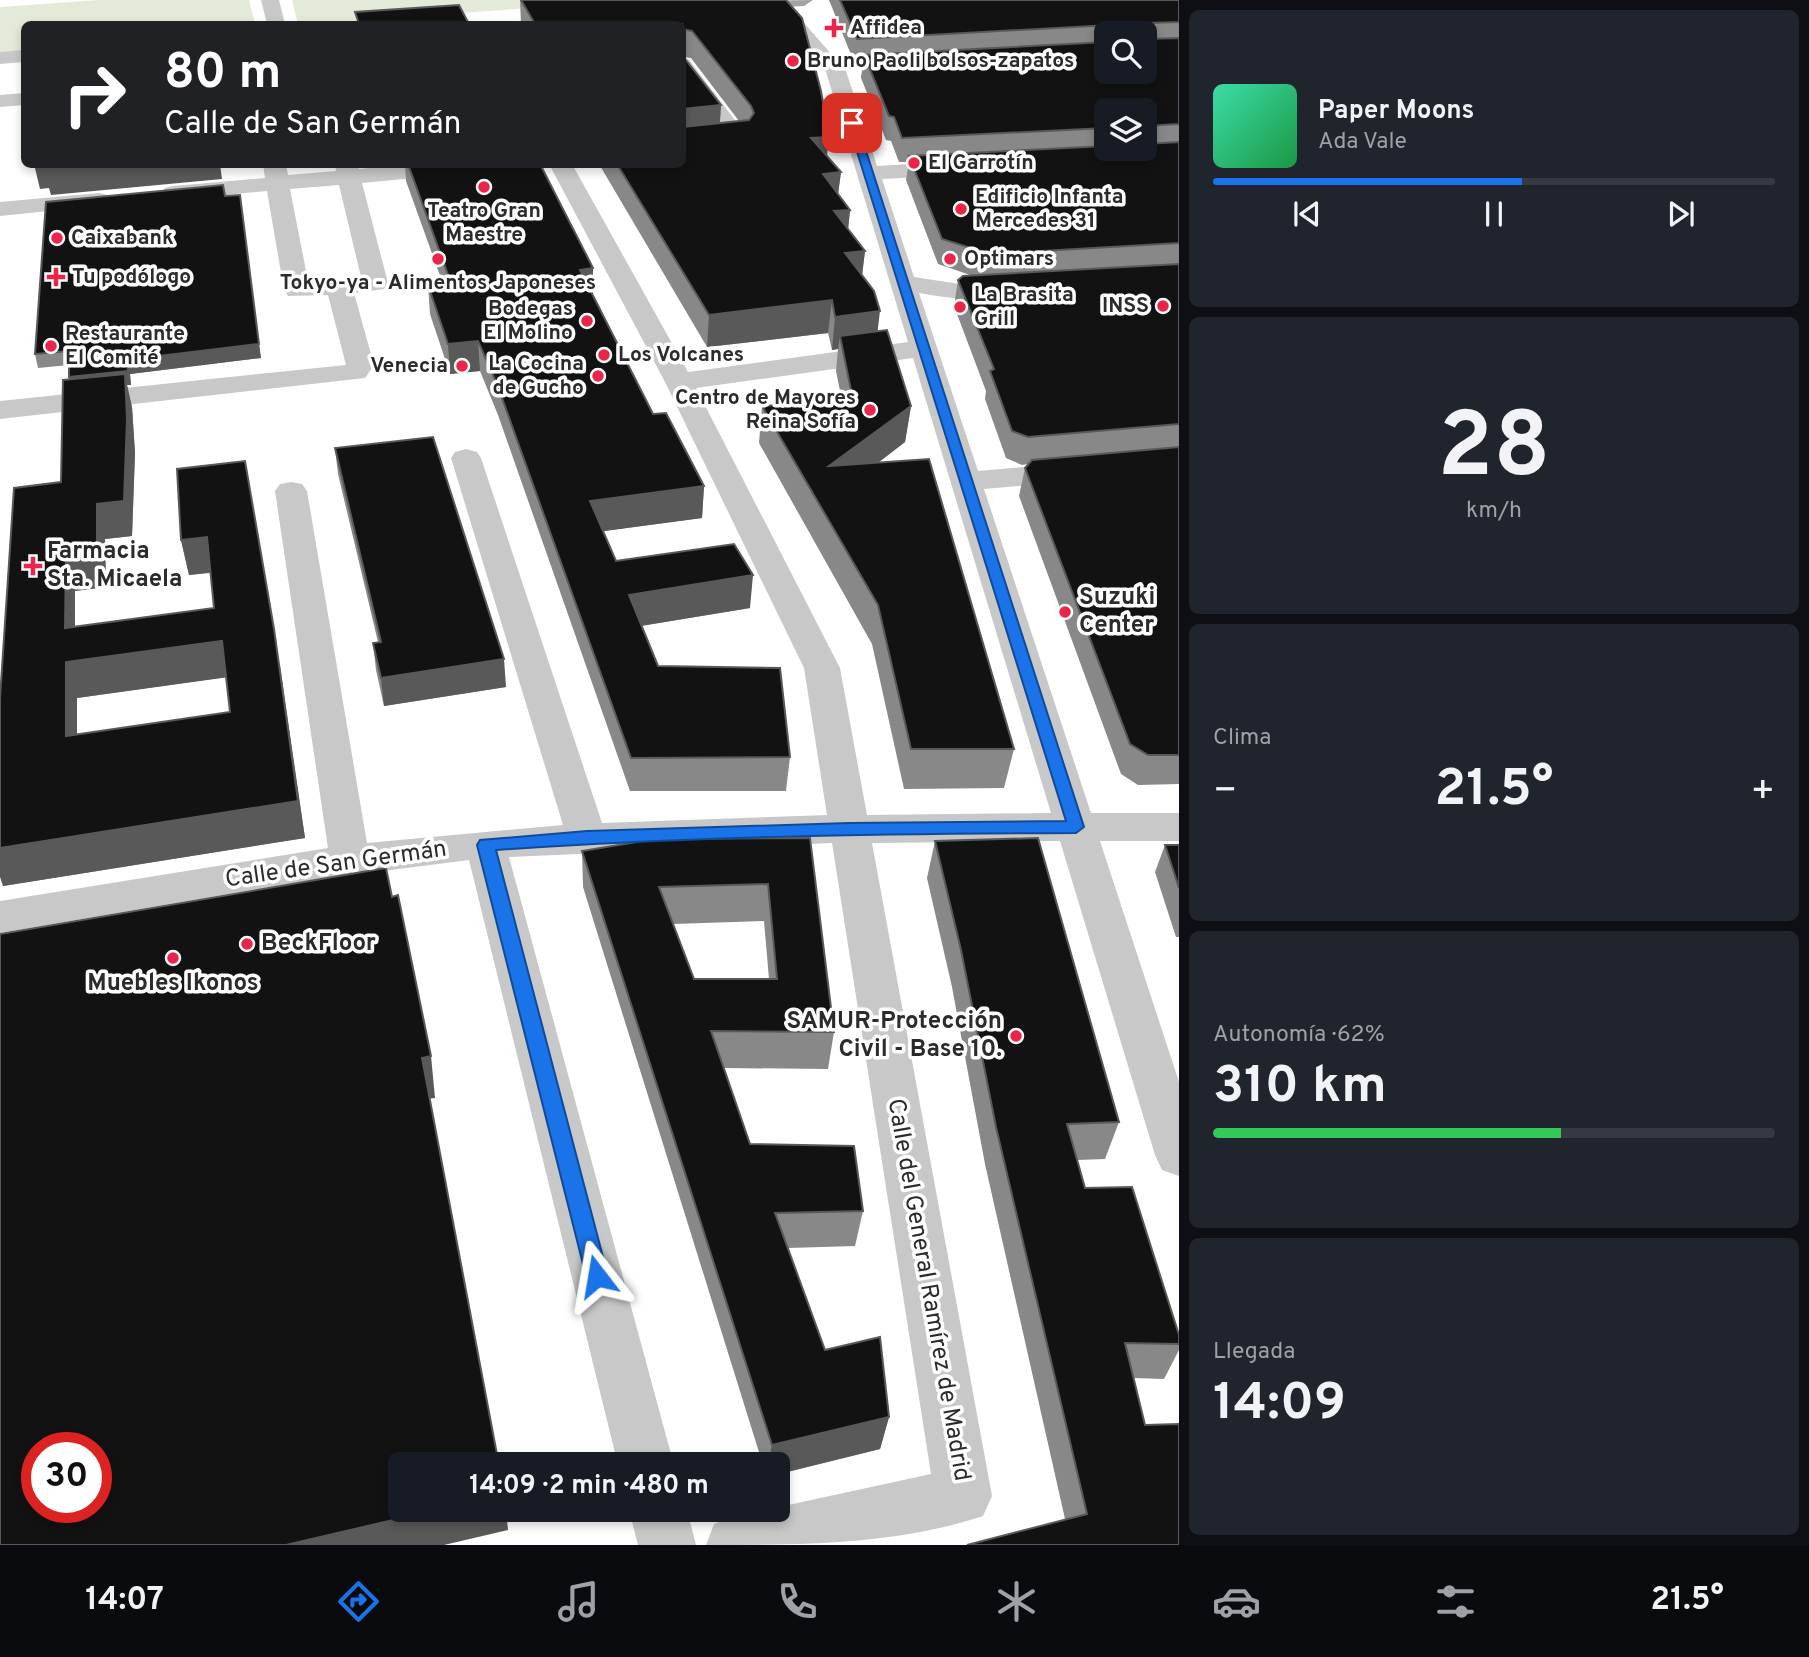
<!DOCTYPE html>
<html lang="es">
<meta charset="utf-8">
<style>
:root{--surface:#171b24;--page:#20242c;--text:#f1f3f6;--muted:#9ea1a6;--line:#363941;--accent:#1a73e8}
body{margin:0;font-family:Overpass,sans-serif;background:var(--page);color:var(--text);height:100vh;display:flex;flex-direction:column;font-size:26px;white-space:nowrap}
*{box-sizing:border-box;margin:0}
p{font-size:23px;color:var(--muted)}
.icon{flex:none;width:38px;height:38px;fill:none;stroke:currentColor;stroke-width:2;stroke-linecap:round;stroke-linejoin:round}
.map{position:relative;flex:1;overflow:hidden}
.panel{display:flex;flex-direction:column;gap:10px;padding:10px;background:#0d0f14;width:630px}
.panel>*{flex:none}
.banner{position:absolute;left:21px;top:21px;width:665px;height:147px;border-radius:10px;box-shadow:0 4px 10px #0003;background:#202124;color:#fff;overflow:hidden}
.fabs{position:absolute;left:1094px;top:21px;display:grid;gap:14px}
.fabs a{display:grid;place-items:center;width:63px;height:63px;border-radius:10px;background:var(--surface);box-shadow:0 4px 10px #0003;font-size:35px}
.speed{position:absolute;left:21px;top:1432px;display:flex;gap:14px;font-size:35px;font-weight:700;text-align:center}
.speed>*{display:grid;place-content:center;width:91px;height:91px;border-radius:50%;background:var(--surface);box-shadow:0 4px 10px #0003;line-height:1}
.speed .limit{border:10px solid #d22;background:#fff;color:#111}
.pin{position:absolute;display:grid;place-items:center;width:60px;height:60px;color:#fff;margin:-30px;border-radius:14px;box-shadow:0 4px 10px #0006}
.me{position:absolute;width:77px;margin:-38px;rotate:346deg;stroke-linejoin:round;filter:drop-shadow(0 0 5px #0008)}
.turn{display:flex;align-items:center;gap:24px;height:147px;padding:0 28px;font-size:32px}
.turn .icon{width:91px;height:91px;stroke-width:2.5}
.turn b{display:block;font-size:49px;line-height:60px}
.big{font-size:52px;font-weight:700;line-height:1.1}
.panel .card{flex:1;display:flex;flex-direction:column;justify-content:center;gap:10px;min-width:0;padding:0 24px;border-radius:10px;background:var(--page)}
.panel .dial{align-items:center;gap:0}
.dial b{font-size:91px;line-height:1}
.song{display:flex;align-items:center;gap:21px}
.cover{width:84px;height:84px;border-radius:10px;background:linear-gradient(135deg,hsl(160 70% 55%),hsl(140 70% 35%))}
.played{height:7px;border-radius:4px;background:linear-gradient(90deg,var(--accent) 55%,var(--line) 55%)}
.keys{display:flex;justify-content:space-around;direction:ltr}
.heat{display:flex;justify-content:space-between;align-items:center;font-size:38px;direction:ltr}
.charge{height:10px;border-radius:5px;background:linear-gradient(90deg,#34c759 62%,var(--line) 0)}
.trip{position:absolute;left:388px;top:1452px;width:402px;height:70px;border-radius:10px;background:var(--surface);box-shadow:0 4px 10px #0003;font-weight:700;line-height:70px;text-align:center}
.tabs{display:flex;height:112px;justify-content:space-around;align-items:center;background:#090b0e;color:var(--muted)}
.tabs .icon{width:49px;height:49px}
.tabs .selected{color:var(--accent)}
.tabs b{font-size:32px;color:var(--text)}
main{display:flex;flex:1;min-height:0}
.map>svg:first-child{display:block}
.green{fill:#e4ead8}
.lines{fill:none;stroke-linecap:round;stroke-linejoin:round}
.minor{fill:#c8c8c8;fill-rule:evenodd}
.major{fill:#a3a3a3;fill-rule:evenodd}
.wall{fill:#888;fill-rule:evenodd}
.shaded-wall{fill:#595959}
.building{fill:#121212;stroke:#595959;stroke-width:2;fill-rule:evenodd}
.route{fill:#1a73e8;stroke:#114b97;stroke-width:2}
.poi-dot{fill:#ec244a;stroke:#fff;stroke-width:2.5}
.labels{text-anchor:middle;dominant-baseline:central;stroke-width:7;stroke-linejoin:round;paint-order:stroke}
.far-poi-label{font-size:21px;font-weight:bold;fill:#2b2b2b;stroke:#fff;text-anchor:start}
.poi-label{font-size:24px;font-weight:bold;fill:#2b2b2b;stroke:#fff;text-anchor:start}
.street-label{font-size:24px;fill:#2b2b2b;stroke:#fff}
</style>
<main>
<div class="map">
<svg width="1179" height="1545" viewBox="0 0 1179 1545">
<rect width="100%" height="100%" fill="#fff"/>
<!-- green -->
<g class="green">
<path d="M99 0H249L255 24H24V52L0 54V7Z"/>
<path d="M292 0H607L609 2 355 21 356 24H298Z"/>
</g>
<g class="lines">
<!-- minor -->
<g class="minor">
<path d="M261 0H279L285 24H267Z"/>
<path d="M765 0H784L846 71 877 166 961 161 972 168 961 175 882 179 914 277 960 284 1018 283 1022 289 1018 295C985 303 952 299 919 293L978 471 1179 454V472L984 489 1091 813H1179V841H1100L1179 1082V1176L1162 1170 1155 1155 1060 841 872 843 992 1496 983 1516C895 1545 799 1545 706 1545L714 1524 735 1516 779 1510V1507L931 1474 832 843 509 857 674 1465H618L469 860 305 881 0 933V901L328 848 275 491 280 484 291 482 302 484 307 491 367 843 563 825 451 458 455 452 466 449 477 452 481 458 602 823 827 815 804 668 665 382 549 164H572L688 372 908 342 826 72ZM913 358 1051 813 867 815 840 668 696 388Z"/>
<path d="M24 50V62L0 64V52Z"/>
<path d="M682 58 689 60 747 136 750 141 747 146H731L682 79Z"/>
<path d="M24 93V105L0 107V95Z"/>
<path d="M263 164H286L288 175 336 171 335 164H358L359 169 407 164H499L488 171 362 183 388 283 384 289 354 293 374 365 365 378 0 419V401L346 365 328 295 288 296 284 290 267 191 173 200 165 198 161 193 165 188 173 186 265 178ZM339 185 361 277 308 281 290 189Z"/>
<path d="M99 193 107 195 111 200 107 205 0 216V202Z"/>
<path d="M629 1510H687L696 1545H638Z"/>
</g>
<!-- major -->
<path class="major" d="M628 0 651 2 813 0 804 6 651 14 637 11Z"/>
</g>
<!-- wall -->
<g class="wall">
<path d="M520 0H786L827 156 841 172 838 194 850 210 848 229 865 251 862 276 878 331 911 406 905 442 878 463 1014 749 1004 788 904 789 872 644 759 443 762 406 842 401 836 371 838 349 832 350 828 333 707 347 599 164H682V24H521ZM684 57 691 58 739 121 720 123 721 105Z"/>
<path d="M829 0H1179V784L1138 785 1121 774 1019 496 1025 468 1028 464 1022 465 1006 458 985 399 986 391 954 306 958 280 973 276 938 264 906 180 909 162H899L891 141 886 140 861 78 863 61 854 62ZM1106 33H1144L1106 72ZM1106 110H1144V149H1106Z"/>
<path d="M405 164H540L593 295 653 414 704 486 702 518 603 531 616 561 750 608 641 626 658 666 790 757 786 791H630L498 415 480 371 450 374 430 314 428 285 443 284 406 181Z"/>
<path d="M225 196 261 358 130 374 131 385H127L132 407 135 453 132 536 105 539 106 587 75 591V627L214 608 211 573 189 575 181 540 177 469 280 665 305 838 3 886 61 482 69 380V365L38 368 35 354ZM226 677 230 712 77 734V698Z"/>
<path d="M335 448 506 687 384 706 376 670 373 643 378 642 338 474Z"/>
<path d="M810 838 834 1032 828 1069 724 1068 750 1144 863 1211 855 1246 788 1248 825 1350 889 1417 880 1449 779 1474V1465H763L583 887 582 851ZM764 921 769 979H694L673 924Z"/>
<path d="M935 841 1119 1122 1105 1159 1077 1160 1085 1188 1179 1335V1350L1164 1379 1133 1378 1145 1425 1179 1545 1065 1519 985 1164 952 987 927 878Z"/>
<path d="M1165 845H1179V937H1176L1155 872Z"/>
</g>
<!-- shaded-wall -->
<g class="shaded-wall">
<path d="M721 105 719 134 682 138V109Z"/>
<path d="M829 137 826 166 811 138Z"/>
<path d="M34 164H220L222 179 51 195 49 188 40 189Z"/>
<path d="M841 172 837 202 823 174Z"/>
<path d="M240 195 261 358 130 374 131 385H127L132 407 135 453 132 536 105 539 106 587 75 591V661L222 641 229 677 77 698V772L66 736V556L72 391 69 377 127 360Z"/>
<path d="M850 210 847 241 834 211Z"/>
<path d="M865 251 861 283 845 253Z"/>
<path d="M593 268V297L580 270Z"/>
<path d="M832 300 828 333 707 347 709 315Z"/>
<path d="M880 311 876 344 840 336 838 349 832 350 835 317Z"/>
<path d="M478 341 480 371 450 374 448 344Z"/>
<path d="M911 406 905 442 825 503 829 466Z"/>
<path d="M704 486 702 518 590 533V501Z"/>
<path d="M207 537 214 572 189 575 181 540Z"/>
<path d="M753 575 750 608 628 628 629 595Z"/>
<path d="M274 629 305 838 3 886 0 877V848L298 801Z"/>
<path d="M504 659 506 687 384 706 381 678Z"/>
<path d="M431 1056 435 1098 427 1099 422 1058Z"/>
<path d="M889 1417 880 1449 779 1474V1465H768L772 1445Z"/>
<path d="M436 1510H506L508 1530 444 1545H286Z"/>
</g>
<!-- building -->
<g class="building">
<path d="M521 0H786L802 18 821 91 829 137 811 138 841 172 823 174 850 210 834 211 865 251 845 253 874 291 880 311 835 317 832 300 709 315 617 164H682V127L749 120 754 113 751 106 692 31 682 29V24H535Z"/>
<path d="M840 0H1179V22L1149 23 1147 39 1179 38V124L1144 126V110H1106V128L902 138 894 117 889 116 864 55 1106 42V72H1144V33H1112L1113 27 1110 25 857 39Z"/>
<path d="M459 5 469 24H359L355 12Z"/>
<path d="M682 55 721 105 682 109Z"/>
<path d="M1179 142V243L990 254 942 239 909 156 1106 146V149H1144V144Z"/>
<path d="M44 164H76L44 167Z"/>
<path d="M408 164H540L593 268 580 270 653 414 666 413 704 486 590 501 616 561 734 544 753 575 629 595 658 666 780 668 790 757 631 758 497 384 478 341 448 344 428 285 451 283Z"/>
<path d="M223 185 225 196 240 195 259 344 127 360 128 371 69 377V351L35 354 46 202Z"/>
<path d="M1179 264V424L1028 437 1012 431 990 371 994 369 958 280 963 276Z"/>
<path d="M887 330 911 406 829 466 929 459 1014 749H911L878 605 762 406 853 400 840 336Z"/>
<path d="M125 374 127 419 124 501 97 504V552L66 556 65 628 214 608 207 537 181 540 177 469 245 461 274 629 298 801 0 848V698L14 488 61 482 63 380ZM222 641 230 712 66 736V662Z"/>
<path d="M433 437 504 659 381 678 373 643 381 642 335 448Z"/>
<path d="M1179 447V755H1148L1130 744 1025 468 1032 460Z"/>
<path d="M810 838 834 1032 711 1031 750 1144 854 1146 863 1211 775 1213 825 1350 880 1337 889 1417 772 1445 582 851 655 839ZM768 884 777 979H694L659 887Z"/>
<path d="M1038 838 1119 1122 1067 1124 1085 1188 1132 1187 1179 1335V1344L1125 1343 1145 1425 1179 1424V1545H967L1087 1514 996 1127 961 950 935 841Z"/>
<path d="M1165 845H1179V888Z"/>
<path d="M386 868 392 897 398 895 431 1056 422 1058 499 1465H401V1510H436L286 1545H0V934ZM37 1447H96V1507H37Z"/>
</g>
<!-- route -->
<path class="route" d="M852 120 857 123 1084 827 1076 833C882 834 689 836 496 850L608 1276 605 1283 597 1286 590 1283 586 1276 477 845 480 840 587 831 849 823 1066 821 848 123Z"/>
<!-- markers -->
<g class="poi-dot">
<path d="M830.5 17.5h7v7h7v7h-7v7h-7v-7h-7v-7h7z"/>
<circle cx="793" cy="61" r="7"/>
<circle cx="914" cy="163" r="7"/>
<circle cx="484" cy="187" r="7"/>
<circle cx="961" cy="209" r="7"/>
<circle cx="57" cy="238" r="7"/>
<circle cx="438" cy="259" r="7"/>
<circle cx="950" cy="259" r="7"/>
<path d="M52.5 266.5h7v7h7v7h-7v7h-7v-7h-7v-7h7z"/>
<circle cx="1163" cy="306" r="7"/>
<circle cx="960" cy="307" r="7"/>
<circle cx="587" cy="321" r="7"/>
<circle cx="51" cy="346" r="7"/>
<circle cx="604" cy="355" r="7"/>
<circle cx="462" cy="366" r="7"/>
<circle cx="598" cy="376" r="7"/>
<circle cx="870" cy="410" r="7"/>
<path d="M29.5 555.5h7v7h7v7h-7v7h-7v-7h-7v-7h7z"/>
<circle cx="1065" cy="612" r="7"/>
<circle cx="247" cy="944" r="7"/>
<circle cx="173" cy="958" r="7"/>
<circle cx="1016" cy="1036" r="7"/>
</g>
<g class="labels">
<!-- far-poi labels -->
<g class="far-poi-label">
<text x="850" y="28">Affidea</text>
<text x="807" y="61">Bruno Paoli bolsos-zapatos</text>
<text x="928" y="163">El Garrotín</text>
<text x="975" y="197">Edificio Infanta<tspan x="975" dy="24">Mercedes 31</tspan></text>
<text x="484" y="211" text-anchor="middle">Teatro Gran<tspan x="484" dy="24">Maestre</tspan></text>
<text x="71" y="238">Caixabank</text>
<text x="964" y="259">Optimars</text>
<text x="72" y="277">Tu podólogo</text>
<text x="438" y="283" text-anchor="middle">Tokyo-ya - Alimentos Japoneses</text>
<text x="974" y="295">La Brasita<tspan x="974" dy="24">Grill</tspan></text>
<text x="1149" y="306" text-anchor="end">INSS</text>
<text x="573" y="309" text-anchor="end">Bodegas<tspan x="573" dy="24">El Molino</tspan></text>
<text x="65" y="334">Restaurante<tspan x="65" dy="24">El Comité</tspan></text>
<text x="618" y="355">Los Volcanes</text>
<text x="584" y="364" text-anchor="end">La Cocina<tspan x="584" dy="24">de Gucho</tspan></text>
<text x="448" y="366" text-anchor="end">Venecia</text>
<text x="856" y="398" text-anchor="end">Centro de Mayores<tspan x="856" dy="24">Reina Sofía</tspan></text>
</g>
<!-- poi labels -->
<g class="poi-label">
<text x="47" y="552">Farmacia<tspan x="47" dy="28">Sta. Micaela</tspan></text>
<text x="1079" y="598">Suzuki<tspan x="1079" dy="28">Center</tspan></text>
<text x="261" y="944">BeckFloor</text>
<text x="173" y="984" text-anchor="middle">Muebles Ikonos</text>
<text x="1002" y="1022" text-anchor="end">SAMUR-Protección<tspan x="1002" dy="28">Civil - Base 10.</tspan></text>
</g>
<!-- street labels -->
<g class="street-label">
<text transform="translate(336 865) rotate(-8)">Calle de San Germán</text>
<text transform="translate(928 1290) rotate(80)">Calle del General Ramírez de Madrid</text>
</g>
</g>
</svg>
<div class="fabs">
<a><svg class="icon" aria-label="search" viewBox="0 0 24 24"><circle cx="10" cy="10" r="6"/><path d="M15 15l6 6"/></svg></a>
<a><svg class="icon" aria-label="layers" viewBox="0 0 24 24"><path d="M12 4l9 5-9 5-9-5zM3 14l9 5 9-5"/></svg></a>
</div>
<div class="speed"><div class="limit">30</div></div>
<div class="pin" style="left:852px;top:123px;background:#d93025"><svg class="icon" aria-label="arrive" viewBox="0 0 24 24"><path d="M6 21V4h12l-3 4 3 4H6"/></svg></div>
<svg class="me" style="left:597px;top:1276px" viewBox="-20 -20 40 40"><path d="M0-17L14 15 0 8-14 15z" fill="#1a73e8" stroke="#fff" stroke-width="4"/></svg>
<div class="trip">14:09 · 2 min · 480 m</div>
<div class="banner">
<div class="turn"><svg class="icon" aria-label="right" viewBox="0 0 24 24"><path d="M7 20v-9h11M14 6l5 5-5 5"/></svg><div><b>80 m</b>Calle de San Germán</div></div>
</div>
</div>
<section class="panel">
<div class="card">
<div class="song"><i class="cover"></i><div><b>Paper Moons</b><p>Ada Vale</p></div></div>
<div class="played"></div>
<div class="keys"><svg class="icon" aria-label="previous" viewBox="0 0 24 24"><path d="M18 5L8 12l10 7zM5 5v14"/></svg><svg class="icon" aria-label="pause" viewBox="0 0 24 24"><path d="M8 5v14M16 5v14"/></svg><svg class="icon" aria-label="next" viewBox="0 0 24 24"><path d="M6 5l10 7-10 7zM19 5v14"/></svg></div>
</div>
<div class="card dial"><b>28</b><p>km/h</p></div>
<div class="card"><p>Clima</p>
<div class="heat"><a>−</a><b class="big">21.5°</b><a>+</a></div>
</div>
<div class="card"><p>Autonomía · 62%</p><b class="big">310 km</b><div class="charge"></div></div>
<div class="card"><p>Llegada</p><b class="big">14:09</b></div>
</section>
</main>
<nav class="tabs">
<b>14:07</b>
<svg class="icon selected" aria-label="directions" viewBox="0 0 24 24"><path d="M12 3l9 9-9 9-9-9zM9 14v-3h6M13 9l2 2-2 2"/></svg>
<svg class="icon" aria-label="music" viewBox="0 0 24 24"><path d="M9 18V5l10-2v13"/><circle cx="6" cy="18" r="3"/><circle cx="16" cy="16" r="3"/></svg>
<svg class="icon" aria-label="phone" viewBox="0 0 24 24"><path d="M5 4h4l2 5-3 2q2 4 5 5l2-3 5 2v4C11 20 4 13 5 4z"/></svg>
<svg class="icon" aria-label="climate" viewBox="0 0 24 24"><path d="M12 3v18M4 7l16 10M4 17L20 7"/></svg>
<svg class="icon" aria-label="car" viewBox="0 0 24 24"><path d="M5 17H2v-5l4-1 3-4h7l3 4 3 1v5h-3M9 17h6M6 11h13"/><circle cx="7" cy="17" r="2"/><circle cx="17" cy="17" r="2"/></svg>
<svg class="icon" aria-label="filters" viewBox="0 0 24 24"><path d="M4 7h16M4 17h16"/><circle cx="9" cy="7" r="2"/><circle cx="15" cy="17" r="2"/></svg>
<b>21.5°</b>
</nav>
